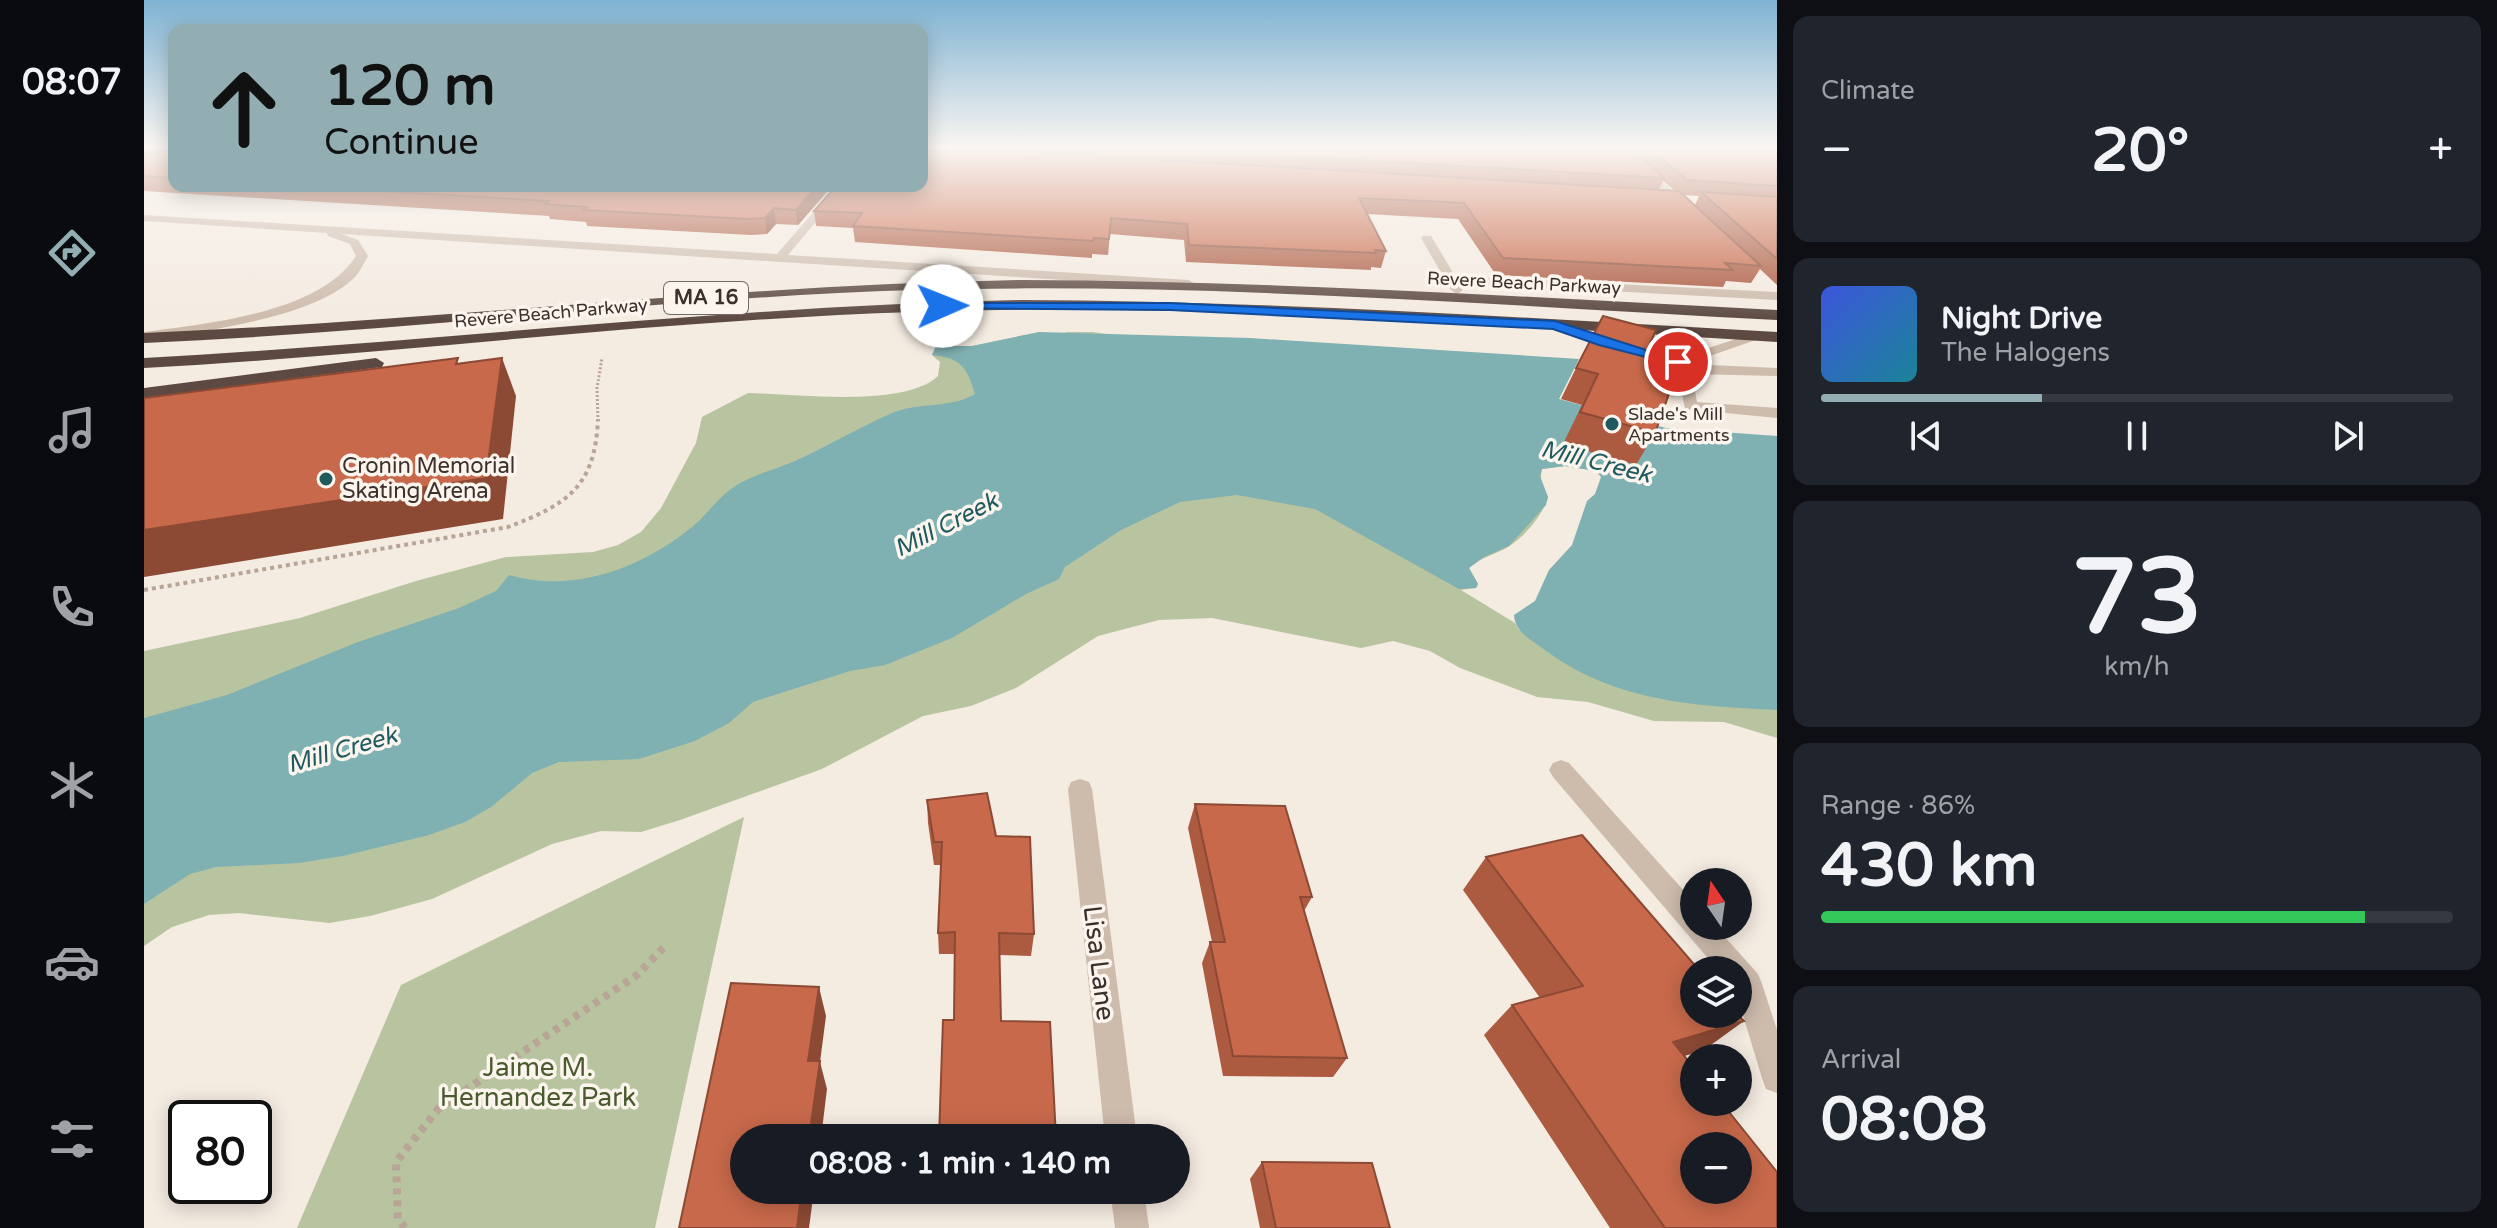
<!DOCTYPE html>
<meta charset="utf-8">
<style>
:root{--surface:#171b24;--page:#20242c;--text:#f1f3f6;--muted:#9ea1a6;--line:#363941;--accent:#92aeb2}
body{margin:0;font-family:"Varela Round",sans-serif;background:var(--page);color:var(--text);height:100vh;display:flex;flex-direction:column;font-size:30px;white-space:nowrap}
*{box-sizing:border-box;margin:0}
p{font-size:26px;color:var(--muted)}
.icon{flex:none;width:44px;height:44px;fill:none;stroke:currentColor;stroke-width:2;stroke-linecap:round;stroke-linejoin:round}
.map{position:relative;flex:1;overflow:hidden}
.drawer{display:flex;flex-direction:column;gap:16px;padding:16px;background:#0d0f14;width:720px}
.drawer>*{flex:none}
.hud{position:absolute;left:24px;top:24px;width:760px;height:168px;border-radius:16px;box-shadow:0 4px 20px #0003;background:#92aeb2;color:#111;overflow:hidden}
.needle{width:52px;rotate:347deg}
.fabs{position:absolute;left:1536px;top:868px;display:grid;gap:16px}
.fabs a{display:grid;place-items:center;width:72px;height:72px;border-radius:50%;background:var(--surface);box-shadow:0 4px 20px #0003;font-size:40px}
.speed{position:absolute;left:24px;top:1100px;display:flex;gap:16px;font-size:40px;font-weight:700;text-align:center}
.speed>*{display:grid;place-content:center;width:104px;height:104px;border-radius:50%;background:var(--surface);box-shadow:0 4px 20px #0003;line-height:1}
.speed .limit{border:4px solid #111;border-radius:12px;background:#fff;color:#111}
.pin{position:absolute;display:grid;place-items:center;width:68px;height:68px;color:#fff;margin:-34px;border:4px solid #fff;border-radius:50%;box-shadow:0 2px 8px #0007}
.me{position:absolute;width:88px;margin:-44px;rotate:89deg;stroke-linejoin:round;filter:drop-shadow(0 0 6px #0008)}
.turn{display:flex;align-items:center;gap:28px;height:168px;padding:0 24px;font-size:36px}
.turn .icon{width:104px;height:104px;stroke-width:2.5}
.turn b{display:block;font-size:56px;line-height:68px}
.big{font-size:60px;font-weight:800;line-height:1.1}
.drawer .widget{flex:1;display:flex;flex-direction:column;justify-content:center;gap:12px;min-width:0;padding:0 28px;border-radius:16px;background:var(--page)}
.drawer .dial{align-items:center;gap:0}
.dial b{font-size:104px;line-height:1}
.song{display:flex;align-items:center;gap:24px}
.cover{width:96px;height:96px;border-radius:12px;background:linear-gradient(135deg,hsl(230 70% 55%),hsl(190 70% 35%))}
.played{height:8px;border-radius:4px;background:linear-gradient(90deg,var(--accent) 35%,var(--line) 35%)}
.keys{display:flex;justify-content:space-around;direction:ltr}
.heat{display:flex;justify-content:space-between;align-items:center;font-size:44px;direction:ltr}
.charge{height:12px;border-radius:6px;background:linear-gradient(90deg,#34c759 86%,var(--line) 0)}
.trip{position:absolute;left:586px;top:1124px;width:460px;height:80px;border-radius:40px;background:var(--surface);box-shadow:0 4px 20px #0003;font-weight:800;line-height:80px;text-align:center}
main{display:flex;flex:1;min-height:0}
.tabs{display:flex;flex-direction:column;width:144px;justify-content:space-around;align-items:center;background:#090b0e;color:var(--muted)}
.tabs .icon{width:56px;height:56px}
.tabs .on{color:var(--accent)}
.tabs b{font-size:36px;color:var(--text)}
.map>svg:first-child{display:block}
.green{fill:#b8c4a0}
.water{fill:#7fb0b2}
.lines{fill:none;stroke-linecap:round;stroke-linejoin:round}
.path-far2{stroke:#b9a596;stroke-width:3;stroke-dasharray:2 2;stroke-linecap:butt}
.path-far1{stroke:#b9a596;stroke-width:4;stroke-dasharray:4 4;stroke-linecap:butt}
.path{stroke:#b9a596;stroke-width:8;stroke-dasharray:6 6;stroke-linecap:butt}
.minor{fill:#cdbbac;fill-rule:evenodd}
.highway{fill:#5c4a42;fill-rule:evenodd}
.wall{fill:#ac5a40;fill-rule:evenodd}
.shaded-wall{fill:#8c4a34}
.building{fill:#c8694b;stroke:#8c4a34;stroke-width:2;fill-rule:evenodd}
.route{fill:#1a73e8;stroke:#114b97;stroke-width:2}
.poi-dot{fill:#1f5a5e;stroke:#fbf5ee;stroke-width:3}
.labels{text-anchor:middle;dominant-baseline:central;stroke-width:7;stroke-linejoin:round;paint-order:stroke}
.far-street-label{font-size:18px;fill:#3b302b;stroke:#fbf5ee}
.far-poi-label{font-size:18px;fill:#3b302b;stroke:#fbf5ee;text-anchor:start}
.shield{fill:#fbf5ee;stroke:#756b66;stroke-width:2}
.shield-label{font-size:20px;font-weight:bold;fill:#3b302b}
.poi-label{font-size:22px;fill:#3b302b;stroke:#fbf5ee;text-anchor:start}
.water-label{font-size:24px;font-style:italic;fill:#1f5a5e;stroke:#fbf5ee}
.near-street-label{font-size:26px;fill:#3b302b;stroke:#fbf5ee}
.near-park-label{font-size:26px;fill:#4a5a2e;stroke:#fbf5ee}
</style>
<main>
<nav class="tabs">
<b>08:07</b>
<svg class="icon on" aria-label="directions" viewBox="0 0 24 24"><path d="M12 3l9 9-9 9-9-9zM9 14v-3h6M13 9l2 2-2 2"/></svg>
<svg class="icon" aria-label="music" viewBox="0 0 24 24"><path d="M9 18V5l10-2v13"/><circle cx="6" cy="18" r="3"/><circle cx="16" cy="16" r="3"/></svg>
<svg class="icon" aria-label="phone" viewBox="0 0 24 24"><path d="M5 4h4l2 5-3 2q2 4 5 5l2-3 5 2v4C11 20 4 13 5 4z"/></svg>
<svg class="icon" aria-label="climate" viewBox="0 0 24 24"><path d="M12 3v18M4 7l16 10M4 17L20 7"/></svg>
<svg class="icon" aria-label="car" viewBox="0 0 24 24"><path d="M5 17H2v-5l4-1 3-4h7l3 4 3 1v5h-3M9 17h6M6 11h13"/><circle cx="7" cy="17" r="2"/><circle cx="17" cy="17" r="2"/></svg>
<svg class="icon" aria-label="filters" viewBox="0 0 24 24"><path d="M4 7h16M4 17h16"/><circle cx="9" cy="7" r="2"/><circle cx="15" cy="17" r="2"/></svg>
</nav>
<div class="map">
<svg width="1633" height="1228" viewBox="0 0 1633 1228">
<rect width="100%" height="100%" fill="#f4ebe1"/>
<!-- green -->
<g class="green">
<path d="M922 332H948L1362 392 0 786V651L156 618 272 581 362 557 449 552 474 545 497 532 517 508 552 443 558 417 604 393C650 394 761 408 794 376L796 362 788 355 792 346H828L881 335 919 336Z"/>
<path d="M1376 451 1452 471 1421 466 1398 469 1396 483 1404 497C1399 515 1380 537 1364 547 1351 555 1336 557 1325 568L1334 584 1332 588 1317 590 1371 623 1375 630 1633 529V738L1580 722 1510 721 1444 702 1393 697 1316 668 1286 651 1249 641 1217 648 1068 618 1015 620 954 636 872 688 827 706 779 716 678 769 536 820 497 832 457 831 408 844 288 899 226 916 185 923 95 913 65 915 28 927 0 946V849L933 498Z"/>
<path d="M600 817 511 1228H153L257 985Z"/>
</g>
<!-- water -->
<path class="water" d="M895 332 1106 338 1435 359 1415 399 1522 428 1633 436V710C1547 706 1467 701 1397 647 1385 639 1371 631 1370 615L1391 601 1405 570 1428 545 1443 501 1451 494 1457 477 1452 471 1421 466 1398 469 1396 476 1404 497 1402 505 1365 546 1340 557 1325 568 1334 584 1332 588 1315 589 1171 509 1093 495 1036 502 977 530 921 567 915 579 882 594 808 638 741 665 706 671 609 702 585 723 551 741 495 759 415 762 388 773 347 807 321 822 285 835 199 856 155 863 72 867 46 874 0 904V718L83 695 214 642 315 608 352 591 365 575C429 594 498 568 548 527 562 516 572 500 587 489 605 476 629 470 649 462 682 447 714 428 748 413 773 402 806 409 831 394 823 367 817 358 788 355L792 346H828Z"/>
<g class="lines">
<!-- path-far2 -->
<path class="path-far2" d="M454 421 453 388 458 358"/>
<!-- path-far1 -->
<path class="path-far1" d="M0 590 364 527C424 504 451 487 454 419"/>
<!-- path -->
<path class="path" d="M261 1228 254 1219 252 1162 295 1108 493 975 521 946"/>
<!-- minor -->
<g class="minor">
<path d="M1472 149H1481L1545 205V209H1537Z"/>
<path d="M692 186H702L644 255 1045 280 1051 284 1045 288 198 234 214 240 224 256C220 263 216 271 211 277 171 318 56 332 0 340V332C62 324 176 313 212 256L206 244 184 236 183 233 0 221V215L633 254Z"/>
<path d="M1279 236H1287L1311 276 1633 292V300L1315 283 1319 290 1313 294 1307 290 1277 238Z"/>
<path d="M1406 322H1416L1478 346 1466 349 1406 328Z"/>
<path d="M1611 333 1623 336 1543 364 1633 368V376L1548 374 1553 402 1633 408V418L1541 409 1533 370 1529 365 1503 356 1510 352 1533 358Z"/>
<path d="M1417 760 1425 763 1550 902V926H1571L1614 974 1618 984 1633 1030V1093L1622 1089 1618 1078 1594 999V970H1574L1409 777 1405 770 1409 763Z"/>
<path d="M936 779 945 782 948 789 993 1138H961L924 789 927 782Z"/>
<path d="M966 1190H1000L1005 1228H971Z"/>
</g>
<!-- highway -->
<g class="highway">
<path d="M879 280C1131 281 1382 297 1633 310V320C1346 305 1058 282 771 290 513 298 257 332 0 343V333C293 321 585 285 879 280Z"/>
<path d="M879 300C1131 301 1382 318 1633 332V342C1346 325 1058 302 771 312 513 320 257 354 0 368V358C293 342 585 306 879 300Z"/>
<path d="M232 358 240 363 238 367 0 398V388Z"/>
</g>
</g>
<!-- wall -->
<g class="wall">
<path d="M0 149H30V186H688L654 225 632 224 623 234 607 235 443 226 442 222 406 219 405 216 0 191Z"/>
<path d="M778 149H1633V285L1616 269 1607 283 1582 281 1579 287 1352 275 1314 219 1223 214 1242 251 1237 268 1227 267V270L1042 262 1040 240 966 234 964 255 948 254V258L711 242 709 228 672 226 670 211ZM1519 181 1530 190 1515 189ZM1540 195 1555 196 1551 205Z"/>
<path d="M1506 344 1511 433 1492 465 1419 444 1438 405 1417 399 1432 368Z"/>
<path d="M783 800 852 836 890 934 887 956 856 955 810 1020 811 954H795L794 933 797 865H790L784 823Z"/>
<path d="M1051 804 1168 897 1160 911 1203 1058 1189 1077 1079 1076 1058 963 1066 942H1068L1044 828Z"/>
<path d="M1342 857 1560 1050 1540 1056 1633 1228H1466L1340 1035 1368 1005 1396 998 1319 890Z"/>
<path d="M1118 1162 1246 1228H1116L1106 1179Z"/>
</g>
<!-- shaded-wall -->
<g class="shaded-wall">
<path d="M0 149H29L0 161Z"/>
<path d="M673 186H688L654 225 652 210Z"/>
<path d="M630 208 632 224 623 234 621 218Z"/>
<path d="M358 358 372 396 359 519 0 577V530Z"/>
<path d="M675 987 682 1016 676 1062 683 1089 677 1138H665L664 1061Z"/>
<path d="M1600 1021 1560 1050 1493 1070 1529 1042Z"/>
<path d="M658 1190H670L665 1228H653Z"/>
</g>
<!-- building -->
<g class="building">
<path d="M23 149H30V178L0 176V156L23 151Z"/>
<path d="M778 149H838L1535 191 1617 266 1581 263 1589 270 1359 258 1320 203 1215 198 1242 251 1231 250 1232 253 1045 245 1043 224 967 218 965 239 950 238 949 241 709 226 718 213 670 211 692 186H778Z"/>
<path d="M1030 149H1489L1520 178Z"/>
<path d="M1506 149H1633V186L1543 180Z"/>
<path d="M158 186H673L652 210 630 208 621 218 604 219 439 210 443 207 401 204 405 201Z"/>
<path d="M1557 192 1633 197V259Z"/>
<path d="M1459 316 1512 330 1506 344 1540 352 1511 433 1436 412 1454 374 1432 368Z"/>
<path d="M314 358 312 364 358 358 342 478 0 530V398Z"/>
<path d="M843 793 852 836 886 837 890 934 855 933 857 1021 906 1022 912 1138H795L799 1020H810L811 932 794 933 798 842H790L783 800Z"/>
<path d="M1051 804 1141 806 1168 897H1156L1203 1058 1089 1056 1066 942H1081Z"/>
<path d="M1438 835 1555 970H1550V1014H1593L1600 1021 1529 1042 1550 1068V1102H1577L1633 1172V1228H1521L1368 1005 1439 986 1342 857ZM1550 1146H1594V1190H1550Z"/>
<path d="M587 983 675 987 664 1061H676L665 1138H600V1190H658L653 1228H535Z"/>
<path d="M1118 1162 1228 1163 1246 1228H1132Z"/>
</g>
<!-- sky -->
<linearGradient id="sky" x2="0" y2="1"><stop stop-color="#7eb2d2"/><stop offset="0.46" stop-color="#faf6f2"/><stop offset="1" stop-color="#faf6f2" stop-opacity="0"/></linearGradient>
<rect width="1633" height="321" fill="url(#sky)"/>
<!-- route -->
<path class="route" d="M798 303H1026L1411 321 1540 362 1529 364 1455 345 1409 329 1026 310 794 308V304Z"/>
<!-- markers -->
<g class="poi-dot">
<circle cx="1468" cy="424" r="8"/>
<circle cx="182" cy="479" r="8"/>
</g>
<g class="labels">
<!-- far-street labels -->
<g class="far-street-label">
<text transform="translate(1380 283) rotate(3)">Revere Beach Parkway</text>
<text transform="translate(407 313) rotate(-5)">Revere Beach Parkway</text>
</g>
<!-- far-poi labels -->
<g class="far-poi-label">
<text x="1484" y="414">Slade's Mill<tspan x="1484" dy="21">Apartments</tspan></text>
</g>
<!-- shield labels -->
<rect class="shield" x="520" y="282" width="84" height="32" rx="6"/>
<g class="shield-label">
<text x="562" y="298">MA 16</text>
</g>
<!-- poi labels -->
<g class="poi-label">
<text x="198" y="466">Cronin Memorial<tspan x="198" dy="25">Skating Arena</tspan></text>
</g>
<!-- water labels -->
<g class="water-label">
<text transform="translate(1452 462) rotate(14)">Mill Creek</text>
<text transform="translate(802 525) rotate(-27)">Mill Creek</text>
<text transform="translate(198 750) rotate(-16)">Mill Creek</text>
</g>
<!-- near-street labels -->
<g class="near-street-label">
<text transform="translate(955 963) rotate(83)">Lisa Lane</text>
</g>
<!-- near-park labels -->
<g class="near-park-label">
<text x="394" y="1067">Jaime M.<tspan x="394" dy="30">Hernandez Park</tspan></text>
</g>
</g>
</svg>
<div class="fabs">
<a><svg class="needle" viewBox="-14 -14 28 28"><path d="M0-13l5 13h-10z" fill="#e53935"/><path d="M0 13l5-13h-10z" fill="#9ea1a6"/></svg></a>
<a><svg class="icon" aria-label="layers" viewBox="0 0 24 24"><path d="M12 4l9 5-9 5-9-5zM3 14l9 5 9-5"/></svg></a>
<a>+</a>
<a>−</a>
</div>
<div class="speed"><div class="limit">80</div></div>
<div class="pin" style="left:1534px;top:362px;background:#d93025"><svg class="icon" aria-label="arrive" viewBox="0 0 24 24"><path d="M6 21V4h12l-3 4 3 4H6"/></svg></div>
<svg class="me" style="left:798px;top:306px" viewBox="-20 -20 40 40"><circle r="19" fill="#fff"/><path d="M0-13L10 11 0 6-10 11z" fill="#1a73e8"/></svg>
<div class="trip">08:08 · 1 min · 140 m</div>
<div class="hud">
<div class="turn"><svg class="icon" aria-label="ahead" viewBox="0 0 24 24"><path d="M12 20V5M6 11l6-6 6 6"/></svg><div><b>120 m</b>Continue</div></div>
</div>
</div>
<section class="drawer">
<div class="widget"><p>Climate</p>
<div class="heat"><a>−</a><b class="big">20°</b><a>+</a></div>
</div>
<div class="widget">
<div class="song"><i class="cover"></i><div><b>Night Drive</b><p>The Halogens</p></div></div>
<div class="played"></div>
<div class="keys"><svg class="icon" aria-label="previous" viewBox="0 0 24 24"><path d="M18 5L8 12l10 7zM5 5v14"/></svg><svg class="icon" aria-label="pause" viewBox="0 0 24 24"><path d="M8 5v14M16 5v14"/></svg><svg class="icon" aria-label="next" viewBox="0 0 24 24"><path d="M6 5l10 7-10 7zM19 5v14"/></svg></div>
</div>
<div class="widget dial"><b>73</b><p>km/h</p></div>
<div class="widget"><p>Range · 86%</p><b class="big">430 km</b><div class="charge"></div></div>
<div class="widget"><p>Arrival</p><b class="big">08:08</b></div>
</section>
</main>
